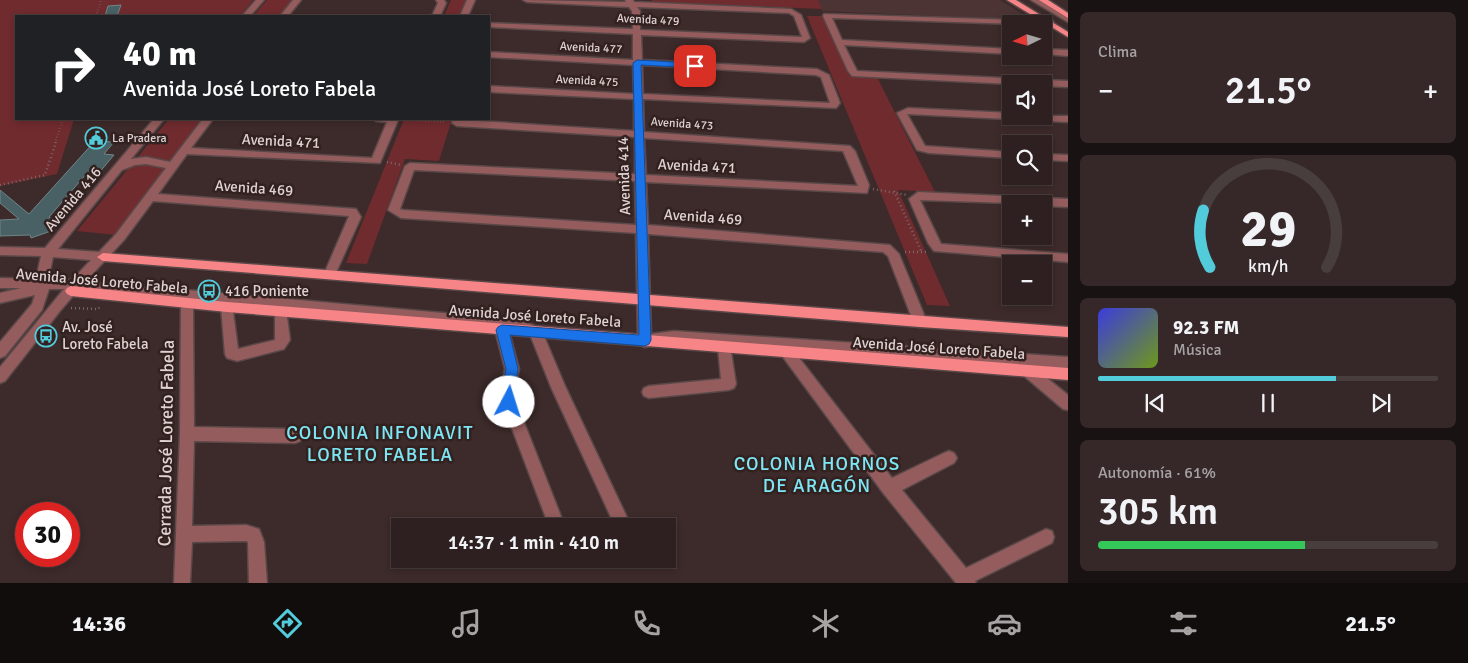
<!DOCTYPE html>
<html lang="es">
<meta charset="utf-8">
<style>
:root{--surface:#2e2020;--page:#362829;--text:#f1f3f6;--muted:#a7a3a5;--line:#493e3e;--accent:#52cbda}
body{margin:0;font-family:Signika,sans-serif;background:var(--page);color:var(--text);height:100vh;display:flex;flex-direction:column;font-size:19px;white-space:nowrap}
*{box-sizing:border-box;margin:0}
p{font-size:16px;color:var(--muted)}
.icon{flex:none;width:28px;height:28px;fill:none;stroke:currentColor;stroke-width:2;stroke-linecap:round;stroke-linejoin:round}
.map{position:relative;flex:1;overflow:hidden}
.panel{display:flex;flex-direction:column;gap:12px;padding:12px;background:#191212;width:400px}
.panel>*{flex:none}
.hud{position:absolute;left:15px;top:15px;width:475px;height:105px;border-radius:0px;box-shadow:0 2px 8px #0003,0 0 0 1px var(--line);background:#202124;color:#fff;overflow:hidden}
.needle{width:32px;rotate:265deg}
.controls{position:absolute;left:1002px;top:15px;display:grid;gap:10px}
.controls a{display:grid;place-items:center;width:50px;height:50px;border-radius:0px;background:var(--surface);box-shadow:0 2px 8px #0003,0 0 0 1px var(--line);font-size:25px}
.speed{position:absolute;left:15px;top:502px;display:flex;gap:10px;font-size:25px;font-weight:700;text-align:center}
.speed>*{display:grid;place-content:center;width:65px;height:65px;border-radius:50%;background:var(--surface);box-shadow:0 2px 8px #0003,0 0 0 1px var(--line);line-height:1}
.speed .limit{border:8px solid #d22;background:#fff;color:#111}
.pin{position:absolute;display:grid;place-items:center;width:42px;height:42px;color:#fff;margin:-21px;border-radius:10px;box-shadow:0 2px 8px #0006}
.me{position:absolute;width:55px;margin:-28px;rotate:5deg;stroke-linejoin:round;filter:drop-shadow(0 0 4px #0008)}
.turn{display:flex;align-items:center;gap:18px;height:105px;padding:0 25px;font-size:22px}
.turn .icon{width:65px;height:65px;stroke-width:2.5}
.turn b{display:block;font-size:35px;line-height:42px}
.big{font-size:38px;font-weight:600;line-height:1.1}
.panel .tile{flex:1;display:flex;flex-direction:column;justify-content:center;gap:8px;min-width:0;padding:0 18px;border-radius:8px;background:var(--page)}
.panel .dial{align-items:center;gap:0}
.dial svg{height:130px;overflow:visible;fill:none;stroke:var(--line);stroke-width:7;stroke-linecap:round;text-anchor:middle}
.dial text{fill:var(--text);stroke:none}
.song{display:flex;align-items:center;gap:15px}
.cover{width:60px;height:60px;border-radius:8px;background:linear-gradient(135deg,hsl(240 70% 55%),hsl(80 70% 35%))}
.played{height:5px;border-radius:2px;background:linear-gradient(90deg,var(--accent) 70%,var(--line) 70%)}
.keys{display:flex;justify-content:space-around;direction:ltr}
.heat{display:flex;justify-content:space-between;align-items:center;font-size:28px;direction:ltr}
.charge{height:8px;border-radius:4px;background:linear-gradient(90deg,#34c759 61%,var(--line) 0)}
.trip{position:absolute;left:391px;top:518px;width:285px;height:50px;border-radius:0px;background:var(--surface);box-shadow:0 2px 8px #0003,0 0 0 1px var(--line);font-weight:600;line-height:50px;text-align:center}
.dock{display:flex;height:80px;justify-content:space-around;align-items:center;background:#120d0d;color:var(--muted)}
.dock .icon{width:35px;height:35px}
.dock .on{color:var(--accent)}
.dock b{font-size:22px;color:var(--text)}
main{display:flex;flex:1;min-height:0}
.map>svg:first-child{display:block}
.built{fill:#4d3434}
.green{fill:#702b2f}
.building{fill:#496164;stroke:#6e868a}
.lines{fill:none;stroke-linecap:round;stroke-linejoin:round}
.minor-casing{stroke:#5a4848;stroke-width:3}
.major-casing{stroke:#5a4848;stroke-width:3}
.path-far1{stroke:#796868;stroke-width:2;stroke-dasharray:0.5 2.5;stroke-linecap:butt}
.path{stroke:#796868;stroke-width:2.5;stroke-dasharray:1 3;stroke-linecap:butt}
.minor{fill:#945c5d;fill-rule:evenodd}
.major{fill:#f78588;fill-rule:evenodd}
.route{fill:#1a73e8;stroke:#114b97}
.labels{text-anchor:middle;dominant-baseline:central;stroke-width:5;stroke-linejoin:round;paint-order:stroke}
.far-street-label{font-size:12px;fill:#dfd2d2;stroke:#332120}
.far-poi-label{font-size:12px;fill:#dfd2d2;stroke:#332120;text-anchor:start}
.street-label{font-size:15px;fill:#dfd2d2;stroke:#332120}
.poi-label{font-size:15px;fill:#dfd2d2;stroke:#332120;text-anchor:start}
.near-street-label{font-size:18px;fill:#dfd2d2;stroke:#332120}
.near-neighbourhood-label{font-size:19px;letter-spacing:1px;fill:#7de7f5;stroke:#332120}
</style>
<main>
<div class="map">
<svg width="1068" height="583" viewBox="0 0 1068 583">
<rect width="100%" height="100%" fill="#3d2a2a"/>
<!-- built -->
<path class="built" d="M818 0H1000L1031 20 822 11Z"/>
<!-- green -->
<g class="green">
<path d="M0 0H253L240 16H16V119H74L57 174 0 186Z"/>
<path d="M267 0H295L282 16H253Z"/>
<path d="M451 0H466L460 16H444Z"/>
<path d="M652 0H818L822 9 652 2Z"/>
<path d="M807 16H823L849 75 877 77 935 192 898 190 950 306 927 305Z"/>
<path d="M169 119H204L116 235 77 231Z"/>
<path d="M404 119H452L439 161 405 159 367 264 346 263Z"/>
</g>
<!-- building -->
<g class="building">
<path d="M121 5 117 16H105L108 6Z"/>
<path d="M95 141 114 142 104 154 114 155 98 174 87 173 49 217 59 224 51 231 31 238 30 235 0 236V220L19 219 0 203V190L29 214Z"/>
</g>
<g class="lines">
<!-- minor casing -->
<g class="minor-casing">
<g id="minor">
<path d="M256 0H264L250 16H242Z"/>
<path d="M293 0H301L288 16H280Z"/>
<path d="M436 0H444L446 3 440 16H432L438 3Z"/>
<path d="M467 0H475L468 16H460Z"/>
<path d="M523 0 626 2 625 0H633L634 2 791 9 801 15 810 38 804 42 641 35 642 60 817 69 829 75 840 103 836 108 643 99 644 132 850 146 855 151 869 185 867 193 646 182 648 225 890 245 899 254 927 322 925 326 920 327 915 326 888 256 883 252 648 234 651 334 674 331 1068 357V369L1032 366 1068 395V410L1063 409 1023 375 1021 371 1025 366 793 350 892 478 944 453 949 451 954 453 957 458 954 463 902 490 966 568 1046 529 1052 531 1054 537 1052 543 975 581 976 583H956L884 494 783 357 781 353 783 349 730 345 736 384 734 388 729 390 649 398 644 396 642 392 644 388 649 386 721 379 718 348 720 345 674 341 645 347 640 345 638 341 636 233 401 218 388 210 405 166 410 163 635 174V137L457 126 452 123 453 119H463L462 120 634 131V99L489 92V86L634 94 633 65 489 57V52L633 60V34L489 27V23L633 29 632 11 629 7 527 2ZM637 7 789 13 794 16 802 37 640 30V11ZM642 65 816 75 821 77 830 103 643 94ZM644 138 843 151 858 186 646 175ZM414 170 635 181 636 225 403 210 400 209Z"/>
<path d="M1031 0H1040L1068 17V22Z"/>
<path d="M824 14 1053 21 1054 23 1050 25 832 18 842 40 1011 49V54L844 45 857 71 1068 81V87L1044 86V84H1011L852 76 848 71 823 16Z"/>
<path d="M1044 49 1068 50V56L1044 54Z"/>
<path d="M908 108 1011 113V116H1068V122L907 114 925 146 1011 152V158L929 153 917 150 897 113Z"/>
<path d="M154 119H164L131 159 146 157 170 162 203 119H213L191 148 372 158 387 122 376 121 374 119 398 120 380 163 187 154 158 194 356 209 361 217 334 277H326L324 274 349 216 153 201 124 240 86 281 522 320 541 329 565 386 631 526H615L551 387 531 337 515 329 508 328 519 369 514 393 516 402 564 524 563 526H549L502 402 500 393 505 369 495 330 497 327 286 309 290 340 284 349 237 361 227 358 225 354 221 307 224 303 190 300 193 304 194 427 295 429 300 431 303 436 300 441 295 443 194 441 192 526 246 525 259 529 264 542 267 583H249L248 542 246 541 192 542 190 583H174L180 434 181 304 185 300 78 290 60 311 5 381 0 383V367L64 289H49L42 310 5 356 0 358V342L32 304 35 295 0 303V293L21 288H0V278L36 279 41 256 0 255V247L45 248ZM146 164 166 168 116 234 99 252 58 249 122 170 135 165ZM53 257 91 260 72 280H48ZM232 304 278 308 275 312V340L238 349Z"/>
<path d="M1044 154 1068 155V161L1044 160Z"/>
<path d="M918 192 1068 199V207L1044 206V204L920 200 941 244 1068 254V262L934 251 928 243 909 199Z"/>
</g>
</g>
<!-- major casing -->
<g class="major-casing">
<g id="major">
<path d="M1007 0H1016L1068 32V37Z"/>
<path d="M1039 0H1048L1068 13V18Z"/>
<path d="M103 253 1068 327V337L920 327 103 261 97 257Z"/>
<path d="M71 286 227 302 1068 368V380L227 312 71 296 67 294 65 291 67 288Z"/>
</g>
</g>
<!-- path-far1 -->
<g class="path-far1">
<path d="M96 16 101 0"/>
<path d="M404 120 446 122"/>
<path d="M55 143 63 119"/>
</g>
<!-- path -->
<g class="path">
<path d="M387 162 401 165"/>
<path d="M0 185 45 175 56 142"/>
<path d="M873 189 907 195"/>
<path d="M894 191 922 253"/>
<path d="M905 252H927"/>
<path d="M71 308 98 309 101 305"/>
</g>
<!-- minor -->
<use href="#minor" class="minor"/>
<!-- major -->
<use href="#major" class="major"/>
</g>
<!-- route -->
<path class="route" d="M637 60 695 63 699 66 695 68 641 65 651 340 649 344 645 346 510 335 518 369 514 393 516 402 514 406 509 408 505 406 501 393 506 369 496 330 498 327 502 325 639 335 633 63Z"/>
<!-- icons -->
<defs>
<g id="civic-ring" transform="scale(1.125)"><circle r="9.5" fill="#332120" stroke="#52cbda" stroke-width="1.5"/><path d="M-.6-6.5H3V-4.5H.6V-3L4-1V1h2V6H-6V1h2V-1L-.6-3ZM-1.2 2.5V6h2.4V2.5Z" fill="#52cbda"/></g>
<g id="bus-ring" transform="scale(1.125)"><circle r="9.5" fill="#332120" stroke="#52cbda" stroke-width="1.5"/><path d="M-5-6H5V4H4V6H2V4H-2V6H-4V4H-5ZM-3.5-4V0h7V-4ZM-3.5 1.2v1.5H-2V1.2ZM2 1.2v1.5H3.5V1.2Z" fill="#52cbda"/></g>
</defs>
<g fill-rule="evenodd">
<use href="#civic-ring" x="96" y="138"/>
<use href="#bus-ring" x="209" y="291"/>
<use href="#bus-ring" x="46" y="336"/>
</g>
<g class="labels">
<!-- far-street labels -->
<g class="far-street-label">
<text transform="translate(648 20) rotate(3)">Avenida 479</text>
<text transform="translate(591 48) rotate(3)">Avenida 477</text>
<text transform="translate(587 81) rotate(3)">Avenida 475</text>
<text transform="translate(682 124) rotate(4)">Avenida 473</text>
</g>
<!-- far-poi labels -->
<g class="far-poi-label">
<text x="112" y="138">La Pradera</text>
</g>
<!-- street labels -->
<g class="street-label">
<text transform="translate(281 141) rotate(3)">Avenida 471</text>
<text transform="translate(697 166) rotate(3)">Avenida 471</text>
<text transform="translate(624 176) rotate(-92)">Avenida 414</text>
<text transform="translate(254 188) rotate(4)">Avenida 469</text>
<text transform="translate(73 199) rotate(-50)">Avenida 416</text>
<text transform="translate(703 217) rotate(4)">Avenida 469</text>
<text transform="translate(102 281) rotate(5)">Avenida José Loreto Fabela</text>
<text transform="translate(535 316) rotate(4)">Avenida José Loreto Fabela</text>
<text transform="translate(939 348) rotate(4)">Avenida José Loreto Fabela</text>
</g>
<!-- poi labels -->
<g class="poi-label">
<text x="225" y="291">416 Poniente</text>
<text x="62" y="327">Av. José<tspan x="62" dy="17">Loreto Fabela</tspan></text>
</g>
<!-- near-street labels -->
<g class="near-street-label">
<text transform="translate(166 443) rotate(-89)">Cerrada José Loreto Fabela</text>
</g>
<!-- near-neighbourhood labels -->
<g class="near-neighbourhood-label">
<text x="380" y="433">COLONIA INFONAVIT<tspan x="380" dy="22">LORETO FABELA</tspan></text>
<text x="817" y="464">COLONIA HORNOS<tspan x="817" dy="22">DE ARAGÓN</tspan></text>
</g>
</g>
</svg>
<div class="controls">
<a><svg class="needle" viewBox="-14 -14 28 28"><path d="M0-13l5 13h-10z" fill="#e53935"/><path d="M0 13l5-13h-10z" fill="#a7a3a5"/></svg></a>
<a><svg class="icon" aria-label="sound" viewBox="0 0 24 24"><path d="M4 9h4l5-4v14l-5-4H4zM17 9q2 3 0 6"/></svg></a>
<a><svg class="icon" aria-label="search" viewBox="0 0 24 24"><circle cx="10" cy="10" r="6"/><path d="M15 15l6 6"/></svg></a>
<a>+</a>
<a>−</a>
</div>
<div class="speed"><div class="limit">30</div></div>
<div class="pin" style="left:695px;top:66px;background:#d93025"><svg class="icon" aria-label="arrive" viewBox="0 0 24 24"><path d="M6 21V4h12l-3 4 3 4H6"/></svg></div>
<svg class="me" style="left:509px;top:402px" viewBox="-20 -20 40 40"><circle r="19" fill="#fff"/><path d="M0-13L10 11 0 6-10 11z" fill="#1a73e8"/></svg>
<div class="trip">14:37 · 1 min · 410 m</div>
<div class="hud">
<div class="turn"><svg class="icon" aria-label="right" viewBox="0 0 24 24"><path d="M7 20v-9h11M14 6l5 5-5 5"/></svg><div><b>40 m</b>Avenida José Loreto Fabela</div></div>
</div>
</div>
<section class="panel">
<div class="tile"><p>Clima</p>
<div class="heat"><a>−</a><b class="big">21.5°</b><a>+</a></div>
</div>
<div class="tile dial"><svg viewBox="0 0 100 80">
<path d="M14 69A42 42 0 1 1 86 69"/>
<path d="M14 69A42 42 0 0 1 10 34" stroke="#52cbda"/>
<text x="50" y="56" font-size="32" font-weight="700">29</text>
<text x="50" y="72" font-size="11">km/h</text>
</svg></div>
<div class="tile">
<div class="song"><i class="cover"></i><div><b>92.3 FM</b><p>Música</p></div></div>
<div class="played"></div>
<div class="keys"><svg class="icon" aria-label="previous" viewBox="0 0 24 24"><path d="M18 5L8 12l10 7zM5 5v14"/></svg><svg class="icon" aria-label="pause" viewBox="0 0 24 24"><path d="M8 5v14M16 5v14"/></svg><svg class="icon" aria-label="next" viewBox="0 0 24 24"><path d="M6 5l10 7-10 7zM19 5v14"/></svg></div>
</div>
<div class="tile"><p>Autonomía · 61%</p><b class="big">305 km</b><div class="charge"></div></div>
</section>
</main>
<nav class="dock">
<b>14:36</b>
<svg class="icon on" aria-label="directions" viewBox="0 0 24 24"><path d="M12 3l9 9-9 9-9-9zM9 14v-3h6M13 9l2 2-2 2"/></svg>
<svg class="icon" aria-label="music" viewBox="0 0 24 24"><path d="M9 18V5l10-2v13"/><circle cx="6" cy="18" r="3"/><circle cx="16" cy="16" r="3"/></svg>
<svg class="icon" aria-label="phone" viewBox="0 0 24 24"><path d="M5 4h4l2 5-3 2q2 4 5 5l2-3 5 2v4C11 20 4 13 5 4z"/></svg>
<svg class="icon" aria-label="climate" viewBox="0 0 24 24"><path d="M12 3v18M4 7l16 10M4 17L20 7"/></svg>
<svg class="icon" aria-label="car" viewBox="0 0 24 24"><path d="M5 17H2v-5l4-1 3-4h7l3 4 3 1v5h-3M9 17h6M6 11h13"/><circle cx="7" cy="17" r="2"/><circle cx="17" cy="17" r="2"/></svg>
<svg class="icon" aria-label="filters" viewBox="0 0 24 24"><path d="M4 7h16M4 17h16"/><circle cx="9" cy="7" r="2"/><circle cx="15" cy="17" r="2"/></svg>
<b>21.5°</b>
</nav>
